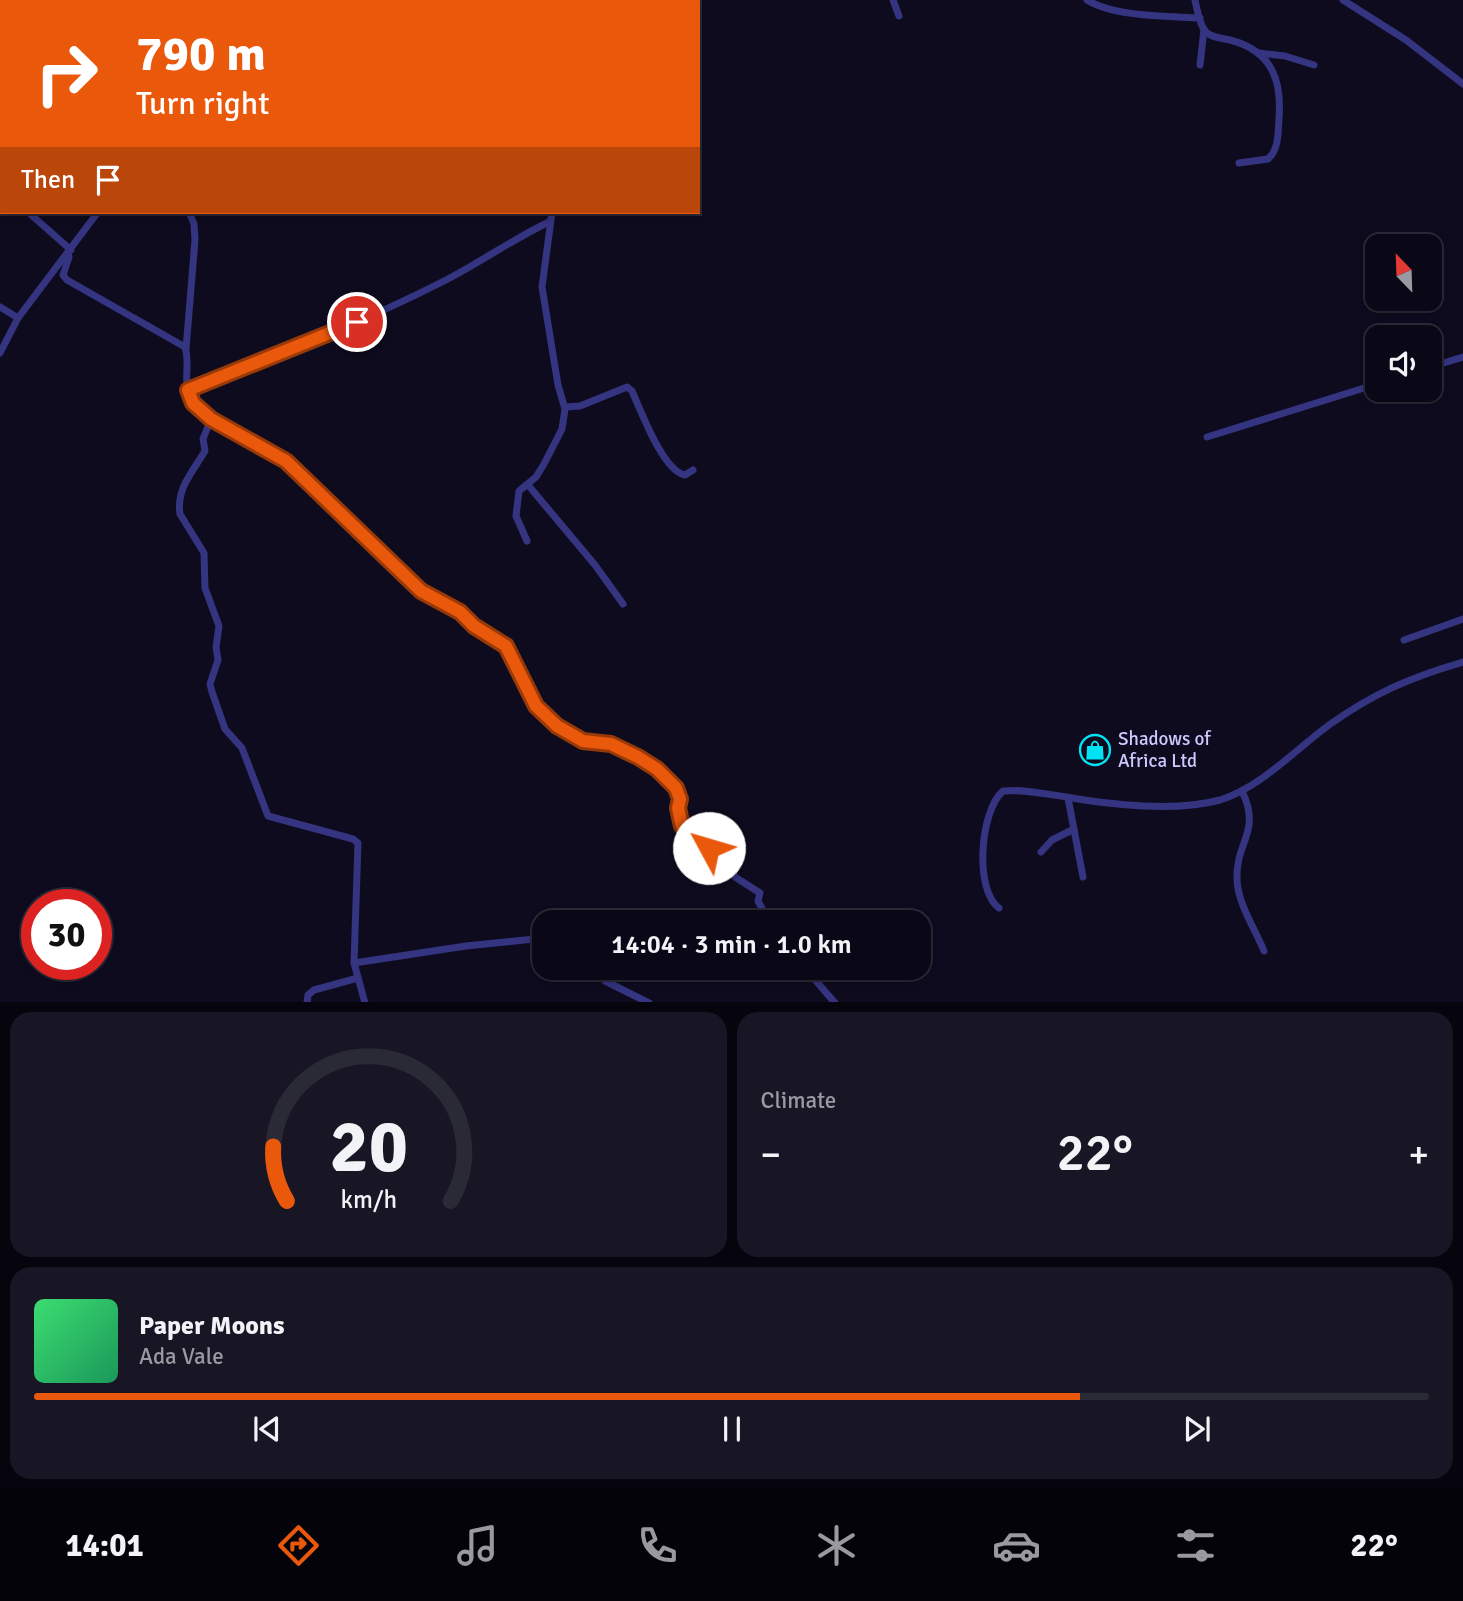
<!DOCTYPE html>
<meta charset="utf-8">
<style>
:root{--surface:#0a0817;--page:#181624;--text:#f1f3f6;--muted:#999aa1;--line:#2a2936;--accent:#ea580c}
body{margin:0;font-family:Signika,sans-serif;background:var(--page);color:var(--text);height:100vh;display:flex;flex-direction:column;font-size:26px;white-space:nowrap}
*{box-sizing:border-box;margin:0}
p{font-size:23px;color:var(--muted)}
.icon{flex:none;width:38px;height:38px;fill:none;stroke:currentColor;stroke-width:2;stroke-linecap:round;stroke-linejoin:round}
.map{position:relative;height:1002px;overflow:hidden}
.side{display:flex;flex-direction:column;gap:10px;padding:10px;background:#06040d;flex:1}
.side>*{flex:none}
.guide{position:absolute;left:0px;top:0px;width:700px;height:214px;box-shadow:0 4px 10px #0003,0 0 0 2px var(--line);background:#ea580c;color:#fff;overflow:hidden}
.needle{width:46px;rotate:337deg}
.fabs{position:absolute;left:1365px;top:234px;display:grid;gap:14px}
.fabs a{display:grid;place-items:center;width:77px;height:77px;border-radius:14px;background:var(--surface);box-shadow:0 4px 10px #0003,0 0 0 2px var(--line);font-size:35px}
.speed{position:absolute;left:21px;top:889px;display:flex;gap:14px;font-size:35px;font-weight:700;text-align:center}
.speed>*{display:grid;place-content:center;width:91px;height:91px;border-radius:50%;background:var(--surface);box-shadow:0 4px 10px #0003,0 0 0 2px var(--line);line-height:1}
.speed .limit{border:10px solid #d22;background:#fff;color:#111}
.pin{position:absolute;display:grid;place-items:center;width:60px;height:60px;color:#fff;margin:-30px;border:4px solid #fff;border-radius:50%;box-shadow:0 2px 7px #0007}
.me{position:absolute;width:77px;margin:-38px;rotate:309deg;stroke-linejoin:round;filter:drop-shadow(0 0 5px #0008)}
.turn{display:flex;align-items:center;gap:24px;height:147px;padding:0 21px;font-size:32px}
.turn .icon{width:91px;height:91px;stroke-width:2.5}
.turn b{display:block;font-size:49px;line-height:60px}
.then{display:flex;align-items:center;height:66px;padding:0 21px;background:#0003;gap:14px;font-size:26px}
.big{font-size:52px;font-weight:600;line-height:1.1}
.side .card{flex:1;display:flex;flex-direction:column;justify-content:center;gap:10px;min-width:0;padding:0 24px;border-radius:21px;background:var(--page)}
.side .dial{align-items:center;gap:0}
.dial svg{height:182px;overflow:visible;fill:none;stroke:var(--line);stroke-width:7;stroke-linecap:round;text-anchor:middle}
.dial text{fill:var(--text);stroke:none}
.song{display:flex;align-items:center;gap:21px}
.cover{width:84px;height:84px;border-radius:10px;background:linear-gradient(135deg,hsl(140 70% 55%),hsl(150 70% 35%))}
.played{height:7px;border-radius:4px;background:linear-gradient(90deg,var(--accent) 75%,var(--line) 75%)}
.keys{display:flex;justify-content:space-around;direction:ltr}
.heat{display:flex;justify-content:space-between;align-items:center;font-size:38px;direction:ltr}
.side .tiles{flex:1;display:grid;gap:10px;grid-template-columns:1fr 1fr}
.card:last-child{grid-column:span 2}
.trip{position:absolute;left:532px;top:910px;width:399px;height:70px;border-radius:21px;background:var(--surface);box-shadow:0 4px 10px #0003,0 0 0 2px var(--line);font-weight:600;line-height:70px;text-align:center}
.tabs{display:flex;height:112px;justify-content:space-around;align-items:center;background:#040309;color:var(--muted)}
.tabs .icon{width:49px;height:49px}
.tabs .selected{color:var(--accent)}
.tabs b{font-size:32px;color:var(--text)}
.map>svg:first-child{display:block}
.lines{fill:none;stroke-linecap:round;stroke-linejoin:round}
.minor{stroke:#343480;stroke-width:7}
.route-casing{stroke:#983908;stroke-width:18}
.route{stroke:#ea580c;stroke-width:12}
.labels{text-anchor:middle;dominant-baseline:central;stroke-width:7;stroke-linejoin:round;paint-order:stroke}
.poi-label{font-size:19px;fill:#cdc9ff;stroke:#0e0b1f;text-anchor:start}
</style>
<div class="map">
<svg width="1463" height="1003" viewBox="0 0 1463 1003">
<rect width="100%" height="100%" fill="#0e0b1f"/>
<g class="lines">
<!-- minor -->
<g class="minor">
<path d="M89 0 91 2"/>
<path d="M446 0 448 2"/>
<path d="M893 0 899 16"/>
<path d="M1087 0C1114 17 1168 16 1200 18"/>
<path d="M1195 0C1197 9 1199 23 1205 31 1211 38 1222 38 1230 40 1272 51 1282 80 1279 119 1278 132 1279 150 1268 159L1239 163"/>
<path d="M1343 0 1406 40 1463 84"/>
<path d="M44 2 45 0"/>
<path d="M119 2 121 0"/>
<path d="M224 2 226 0"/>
<path d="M1258 53 1285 56 1314 65"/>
<path d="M1200 65 1204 29"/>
<path d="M0 84 2 81"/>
<path d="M0 114 2 115"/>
<path d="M0 184 2 186"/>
<path d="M28 212 71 250"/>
<path d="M68 253 69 257 63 275 67 280 185 347C192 369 178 386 198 410L286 461 359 529 403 576 430 597 460 612 474 626 506 646 536 706 557 726 583 741 611 744 638 757 657 769 676 788 680 799 679 820 689 834 709 848 719 863 731 869 735 877 760 893 758 901 769 922"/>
<path d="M0 307 18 318"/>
<path d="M186 349 195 240 194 224 189 212"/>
<path d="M0 353 18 318 98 212"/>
<path d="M1430 367 1463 357"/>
<path d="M188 390C275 357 362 323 446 280 481 262 513 239 549 222"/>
<path d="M566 407 580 406 627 387 632 391C641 411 663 471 685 475L693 470"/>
<path d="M211 419 203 439 205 451C193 471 176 489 180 514L204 553 205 588 219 626 216 647 218 660 210 684 212 692 225 729 242 748 268 816 353 839 358 843 354 963 365 1003"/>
<path d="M1207 437 1377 384"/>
<path d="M528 485 595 565 623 604"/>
<path d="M527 541 516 516 519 491 536 477 544 464 562 429 565 409 558 385 542 287 552 212"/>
<path d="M1404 640 1463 619"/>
<path d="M1242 791C1262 832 1235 842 1237 880 1238 904 1255 929 1264 951"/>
<path d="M1068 798 1083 877"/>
<path d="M1041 852 1052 840 1074 829"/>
<path d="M999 908C974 890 980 811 1003 791 1023 789 1046 794 1066 797 1111 805 1176 812 1220 800 1261 787 1295 750 1329 725 1374 693 1411 677 1463 662"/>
<path d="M354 963 466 946 544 938"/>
<path d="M597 968 605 981 649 1003"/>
<path d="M805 968 835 1003"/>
<path d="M307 1003 308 995 314 990 358 978"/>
</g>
</g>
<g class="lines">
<!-- route casing -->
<g class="route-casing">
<path id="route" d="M357 322 188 390 193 403 211 419 286 461 421 591 460 612 474 626 506 646 536 706 557 726 583 741 611 744 638 757 657 769 676 788 680 799 678 808 682 826 691 836 709 848"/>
</g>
<!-- route -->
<use href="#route" class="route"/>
</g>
<!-- icons -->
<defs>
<g id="shop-ring" transform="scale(1.575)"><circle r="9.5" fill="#0e0b1f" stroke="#00e3f4" stroke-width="1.5"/><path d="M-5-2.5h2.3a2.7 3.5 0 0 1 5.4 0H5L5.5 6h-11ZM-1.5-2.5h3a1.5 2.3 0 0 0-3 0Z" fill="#00e3f4"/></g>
</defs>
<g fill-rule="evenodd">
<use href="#shop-ring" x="1095" y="750"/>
</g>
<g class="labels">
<!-- poi labels -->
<g class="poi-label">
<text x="1118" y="739">Shadows of<tspan x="1118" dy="22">Africa Ltd</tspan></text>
</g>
</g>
</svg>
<div class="fabs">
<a><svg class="needle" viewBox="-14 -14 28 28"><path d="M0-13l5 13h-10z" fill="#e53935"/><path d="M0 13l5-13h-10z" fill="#999aa1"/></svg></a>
<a><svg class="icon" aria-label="sound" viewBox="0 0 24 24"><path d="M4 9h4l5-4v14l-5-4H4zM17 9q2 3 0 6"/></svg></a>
</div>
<div class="speed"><div class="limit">30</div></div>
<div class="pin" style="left:357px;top:322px;background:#d93025"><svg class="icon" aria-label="arrive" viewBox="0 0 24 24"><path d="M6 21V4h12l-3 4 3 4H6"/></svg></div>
<svg class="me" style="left:709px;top:848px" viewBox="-20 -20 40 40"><circle r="19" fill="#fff"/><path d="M0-13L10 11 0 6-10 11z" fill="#ea580c"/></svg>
<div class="trip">14:04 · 3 min · 1.0 km</div>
<div class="guide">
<div class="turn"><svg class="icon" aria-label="right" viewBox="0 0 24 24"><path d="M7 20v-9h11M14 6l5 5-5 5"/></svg><div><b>790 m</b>Turn right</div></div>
<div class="then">Then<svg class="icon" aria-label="arrive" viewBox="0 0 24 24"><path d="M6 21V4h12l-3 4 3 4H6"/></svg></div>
</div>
</div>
<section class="side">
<div class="tiles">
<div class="card dial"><svg viewBox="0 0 100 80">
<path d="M14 69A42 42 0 1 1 86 69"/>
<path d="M14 69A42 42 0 0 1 8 45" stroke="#ea580c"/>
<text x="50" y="56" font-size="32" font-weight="700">20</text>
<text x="50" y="72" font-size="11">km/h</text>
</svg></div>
<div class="card"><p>Climate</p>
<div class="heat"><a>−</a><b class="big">22°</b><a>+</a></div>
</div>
<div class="card">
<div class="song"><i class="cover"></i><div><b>Paper Moons</b><p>Ada Vale</p></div></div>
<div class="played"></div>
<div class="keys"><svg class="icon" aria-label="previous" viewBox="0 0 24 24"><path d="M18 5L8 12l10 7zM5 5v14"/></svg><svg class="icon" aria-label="pause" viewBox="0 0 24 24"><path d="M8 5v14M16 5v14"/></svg><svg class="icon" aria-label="next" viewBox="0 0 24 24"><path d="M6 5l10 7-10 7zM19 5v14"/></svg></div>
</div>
</div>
</section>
<nav class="tabs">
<b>14:01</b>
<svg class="icon selected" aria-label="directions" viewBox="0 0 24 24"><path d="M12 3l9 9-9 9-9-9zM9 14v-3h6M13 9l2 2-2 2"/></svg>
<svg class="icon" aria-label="music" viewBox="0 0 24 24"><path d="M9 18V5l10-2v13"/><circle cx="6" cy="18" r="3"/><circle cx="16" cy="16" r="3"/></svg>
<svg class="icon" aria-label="phone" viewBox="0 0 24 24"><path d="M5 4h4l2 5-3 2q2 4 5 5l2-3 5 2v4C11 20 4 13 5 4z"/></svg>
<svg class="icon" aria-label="climate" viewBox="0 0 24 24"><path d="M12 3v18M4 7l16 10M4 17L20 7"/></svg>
<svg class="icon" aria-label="car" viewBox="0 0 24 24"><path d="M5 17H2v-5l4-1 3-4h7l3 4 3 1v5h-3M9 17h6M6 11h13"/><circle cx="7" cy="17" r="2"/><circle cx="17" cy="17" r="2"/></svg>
<svg class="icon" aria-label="filters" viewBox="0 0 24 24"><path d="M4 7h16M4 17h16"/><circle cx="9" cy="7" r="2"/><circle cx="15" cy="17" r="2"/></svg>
<b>22°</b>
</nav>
